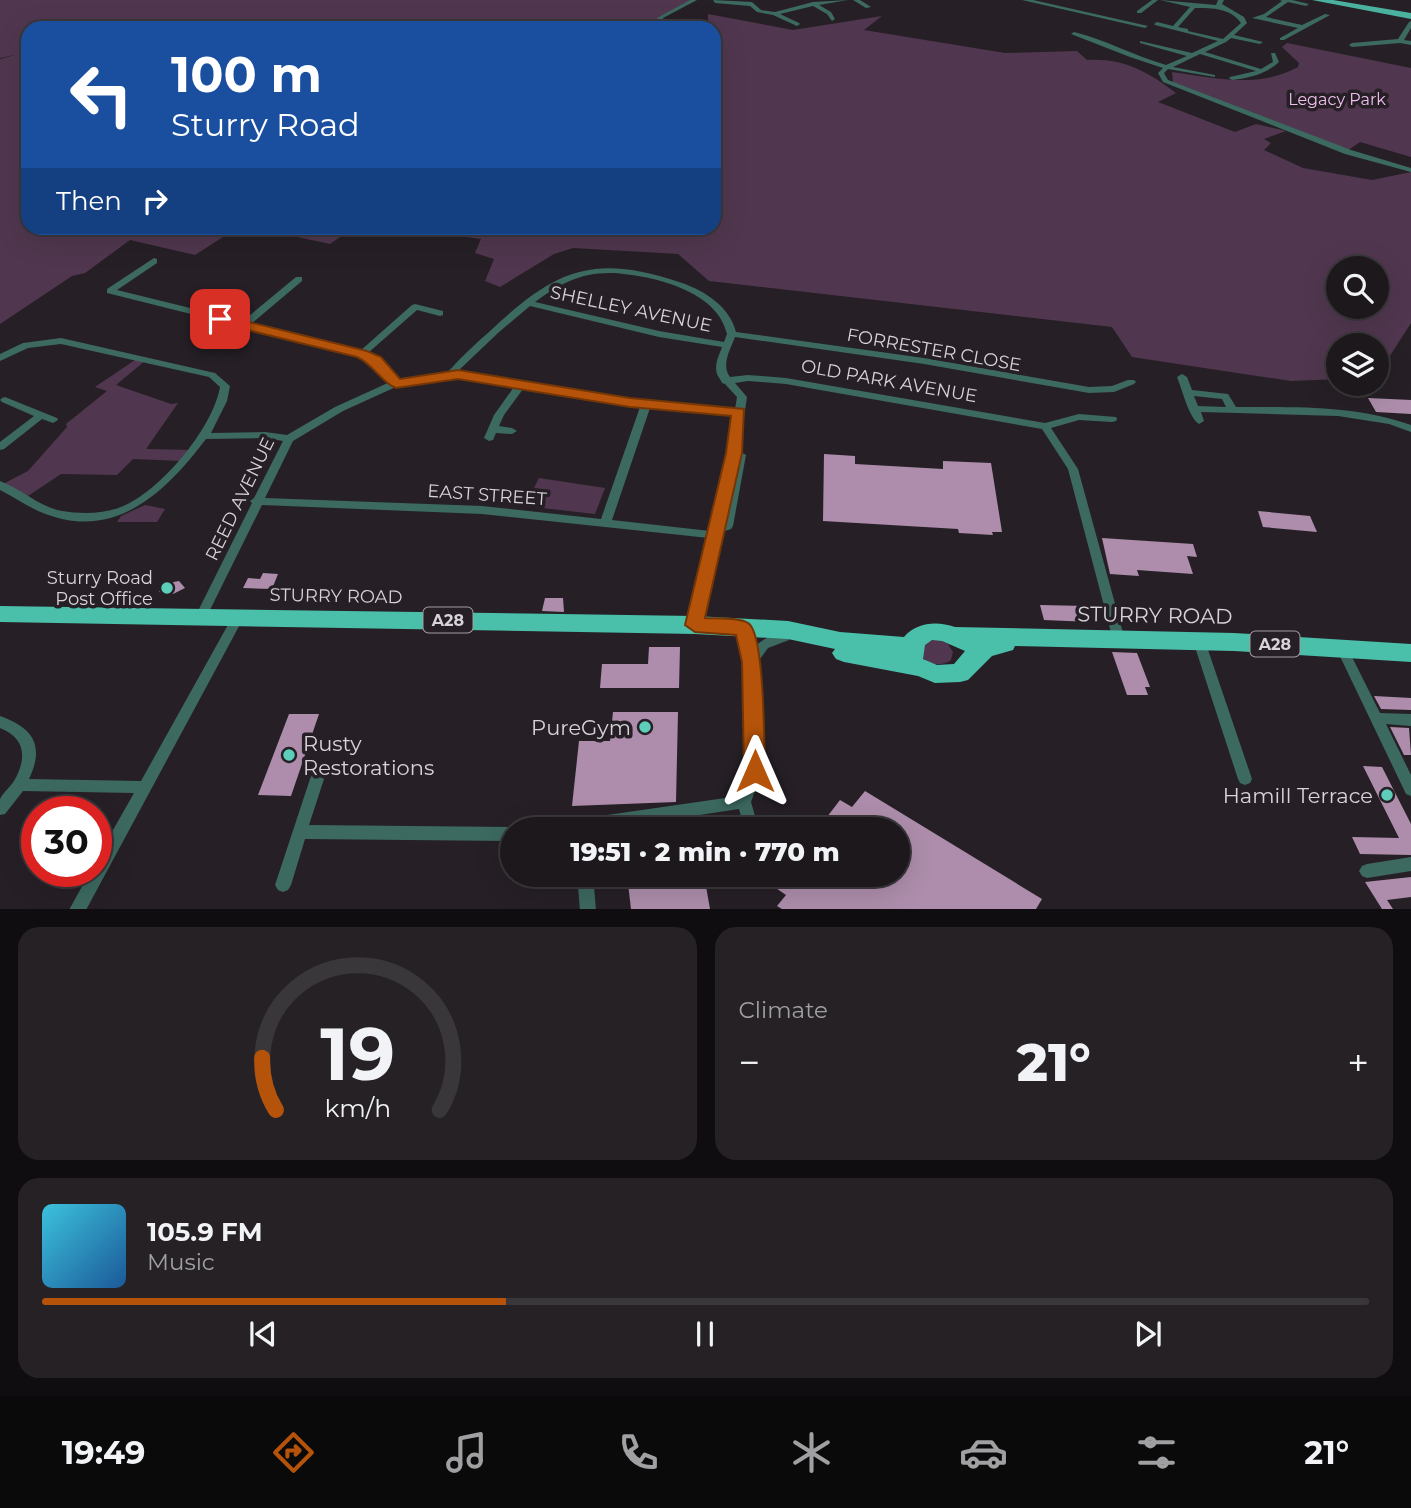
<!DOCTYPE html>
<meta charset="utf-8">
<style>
:root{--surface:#1c181c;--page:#252125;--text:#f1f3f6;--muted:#a0a0a3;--line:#3a373b;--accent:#b45309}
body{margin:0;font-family:Montserrat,sans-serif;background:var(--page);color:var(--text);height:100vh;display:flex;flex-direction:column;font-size:26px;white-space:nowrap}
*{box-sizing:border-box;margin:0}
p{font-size:23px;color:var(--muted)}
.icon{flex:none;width:38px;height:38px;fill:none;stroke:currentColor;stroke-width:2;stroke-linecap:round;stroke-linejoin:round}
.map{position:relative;height:909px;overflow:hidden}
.details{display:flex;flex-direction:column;gap:18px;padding:18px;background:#0f0d0f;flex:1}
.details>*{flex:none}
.top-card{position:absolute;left:21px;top:21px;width:700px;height:214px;border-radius:21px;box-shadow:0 7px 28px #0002,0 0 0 2px var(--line);background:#1a4fa0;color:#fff;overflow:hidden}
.fabs{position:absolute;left:1326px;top:256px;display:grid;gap:14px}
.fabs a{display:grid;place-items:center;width:63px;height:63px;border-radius:50%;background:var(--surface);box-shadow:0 7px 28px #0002,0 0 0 2px var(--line);font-size:35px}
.speed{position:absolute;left:21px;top:796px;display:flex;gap:14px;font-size:35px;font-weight:700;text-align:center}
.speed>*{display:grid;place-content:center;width:91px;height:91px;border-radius:50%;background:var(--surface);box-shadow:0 7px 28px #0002,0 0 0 2px var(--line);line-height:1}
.speed .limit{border:10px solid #d22;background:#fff;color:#111}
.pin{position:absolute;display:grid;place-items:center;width:60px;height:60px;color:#fff;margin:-30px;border-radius:14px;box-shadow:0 4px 10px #0006}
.me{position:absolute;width:77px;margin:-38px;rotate:0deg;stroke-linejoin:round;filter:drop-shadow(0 0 5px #0008)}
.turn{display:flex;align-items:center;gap:24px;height:147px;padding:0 35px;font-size:32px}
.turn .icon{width:91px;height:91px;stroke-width:2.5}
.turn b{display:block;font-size:49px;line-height:60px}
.then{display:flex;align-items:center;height:66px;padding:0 35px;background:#0003;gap:14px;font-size:26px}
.big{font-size:52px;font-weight:800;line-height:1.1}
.details .widget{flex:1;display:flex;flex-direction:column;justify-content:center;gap:10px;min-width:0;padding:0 24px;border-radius:21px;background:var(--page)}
.details .dial{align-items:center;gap:0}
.dial svg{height:182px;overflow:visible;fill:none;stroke:var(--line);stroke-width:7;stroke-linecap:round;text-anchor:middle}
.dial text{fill:var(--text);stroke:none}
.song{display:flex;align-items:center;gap:21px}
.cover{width:84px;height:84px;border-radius:10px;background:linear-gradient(135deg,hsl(190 70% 55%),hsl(210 70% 35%))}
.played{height:7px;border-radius:4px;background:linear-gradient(90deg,var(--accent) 35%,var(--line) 35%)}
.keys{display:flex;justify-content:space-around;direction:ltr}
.heat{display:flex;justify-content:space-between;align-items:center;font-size:38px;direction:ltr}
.details .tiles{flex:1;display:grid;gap:18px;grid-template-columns:1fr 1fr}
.widget:last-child{grid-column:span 2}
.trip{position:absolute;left:500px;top:817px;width:410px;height:70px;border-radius:35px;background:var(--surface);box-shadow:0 7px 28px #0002,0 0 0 2px var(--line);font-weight:800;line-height:70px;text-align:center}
.dock{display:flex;height:112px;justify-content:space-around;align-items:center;background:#0b0a0b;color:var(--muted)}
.dock .icon{width:49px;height:49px}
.dock .selected{color:var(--accent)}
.dock b{font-size:32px;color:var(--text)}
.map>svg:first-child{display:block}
.green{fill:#50374f;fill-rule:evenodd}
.building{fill:#ad8dab}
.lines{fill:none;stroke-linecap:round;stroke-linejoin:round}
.minor{fill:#3c6960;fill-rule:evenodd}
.primary{fill:#49b19e;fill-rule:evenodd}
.trunk{fill:#4abfaa;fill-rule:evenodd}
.route{fill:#b45309;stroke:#753606;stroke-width:2}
.poi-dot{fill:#5dceb9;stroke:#262026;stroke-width:2.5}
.labels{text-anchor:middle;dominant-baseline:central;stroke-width:7;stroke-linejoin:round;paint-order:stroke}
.far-park-label{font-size:16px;fill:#f2beef;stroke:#262026}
.shield{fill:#262026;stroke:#a39da2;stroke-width:2}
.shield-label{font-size:16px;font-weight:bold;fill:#d8d3d7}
.street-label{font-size:18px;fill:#d8d3d7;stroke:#262026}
.poi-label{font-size:18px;fill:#d8d3d7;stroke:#262026;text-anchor:end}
.near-street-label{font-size:21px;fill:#d8d3d7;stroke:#262026}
.near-poi-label{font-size:21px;fill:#d8d3d7;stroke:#262026;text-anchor:end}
</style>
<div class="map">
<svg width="1411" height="910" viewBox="0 0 1411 910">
<rect width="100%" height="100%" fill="#262026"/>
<!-- green -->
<g class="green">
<path d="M0 0H692L658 19 669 28H173L181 25 166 28H28V228H237L195 255 130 240 85 273 72 276 0 324V59L15 55 0 58Z"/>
<path d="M708 14 793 30 882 16 864 30 1005 53 1077 51 1087 60C1123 58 1147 71 1176 93L1158 102 1235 132 1256 124 1286 131 1264 139 1271 143 1264 150 1303 168 1372 180 1411 172V323L1377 376V345H1339V379L1291 381 1132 357 1112 327 709 281 678 254 573 248 554 254 500 287 485 281 494 259 475 253 481 239 400 228H564L622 235 623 228H714V28H698L708 25ZM1339 268H1377V306H1339Z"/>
<path d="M1287 43 1411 68V157L1360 142 1347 151 1173 83 1172 72C1215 78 1258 89 1298 67L1299 63 1282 47Z"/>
<path d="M256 228H353L330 244Z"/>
<path d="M138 358 146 360 116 385 171 404 178 403 146 449 193 450 182 461 133 459 117 475 61 474 25 498 1 485 28 471 67 427 66 424 107 391 95 387Z"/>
<path d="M539 478 605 488 595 514 525 506Z"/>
<path d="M145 505 165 509 157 522H117L121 516Z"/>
<path d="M938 639 948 644 953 652 951 660C941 667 930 665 922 657L923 642Z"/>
</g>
<!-- building -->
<g class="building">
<path d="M1368 398 1411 400V414L1376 412Z"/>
<path d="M824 454 855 456V464L943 469V461L991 463 1002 532H992L993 535 959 533 958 529 823 521Z"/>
<path d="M1258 511 1310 516 1317 532 1263 527Z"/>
<path d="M1102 538 1193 544 1197 557 1187 556 1193 574 1137 570 1139 576 1110 574Z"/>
<path d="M263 573 278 574 272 589 243 588 248 578 260 579Z"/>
<path d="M179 581 185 588 173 594 159 592 163 584Z"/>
<path d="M545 598H563L564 612 542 611Z"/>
<path d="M1040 605 1086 606 1091 622 1044 620Z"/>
<path d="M649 647H680L679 688H600L602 664H648Z"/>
<path d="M1112 652 1137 653 1150 687H1145L1148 695H1127Z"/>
<path d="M1374 696 1411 698V710L1381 709Z"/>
<path d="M613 712H678L676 802 572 806 579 741H610Z"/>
<path d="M289 714H319L291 796 258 795Z"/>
<path d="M1390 727 1409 728 1411 755H1404Z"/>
<path d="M1363 766 1382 767 1411 824V855L1360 854 1352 837 1399 838Z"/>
<path d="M865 791 1042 899 1036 909H782L777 906 786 895 770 884V875H898V830H817L840 800 852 807Z"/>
<path d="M627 875H704L710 909H631Z"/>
<path d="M1411 877V897L1387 900 1393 909H1382L1365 882Z"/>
</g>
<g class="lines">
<!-- minor -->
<g class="minor">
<path d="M690 0H697L663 18 665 22H661L657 18Z"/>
<path d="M713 0 752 2 761 10 775 12 813 2 848 0 819 5 831 12 835 19 832 21 827 14 813 6 780 14 799 23 800 24 797 26 773 15 757 12 750 6 715 3Z"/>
<path d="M853 0H860L871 7 866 8Z"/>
<path d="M1022 0H1033L1148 26 1145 28Z"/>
<path d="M1152 0H1158L1141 13H1137V11Z"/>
<path d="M1160 0 1216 5 1218 0H1224L1222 4 1244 17 1247 23 1234 35 1263 42 1260 44 1231 38 1226 42 1205 52 1261 69 1273 62 1271 53H1275L1279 62C1266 74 1250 78 1232 80L1229 78 1230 77 1256 71 1200 54 1173 67 1215 75V77L1168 69 1164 73 1168 80 1351 150 1411 168V172L1345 154 1163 82 1158 73 1163 68 1130 57 1071 34 1074 32C1106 40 1135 56 1166 65L1187 56 1140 43V41L1192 53 1218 41 1155 25 1154 24 1157 22 1173 26 1190 7ZM1195 8C1213 8 1230 8 1241 23L1223 39 1188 31V29L1178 27Z"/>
<path d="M1280 0H1292L1309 4 1306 6 1288 2 1266 17 1302 25 1325 14 1330 15 1284 40H1280V38L1298 28 1252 18 1264 14 1282 1Z"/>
<path d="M1411 21V28L1404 40 1411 41V45L1400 43 1352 47 1349 45 1352 43 1398 39 1409 22Z"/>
<path d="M154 258 157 259V263L117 290 243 321 296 277H302V281L251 324 360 351 412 305 415 304 443 311V315L440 316 417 310 368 353 379 358 398 380C408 378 439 377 446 373 450 370 454 365 458 361 468 351 478 341 489 332 556 269 593 253 682 283 705 291 730 307 736 332L924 358 1089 387 1112 386 1128 380H1134L1136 382 1134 384 1114 392 1089 393 924 364 735 337C730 350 721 365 730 377L748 375 786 378 1045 423 1079 414 1116 417 1117 419 1116 421 1112 422 1079 420 1051 428 1078 469 1125 640 1123 643 1119 645 1115 643 1113 640 1068 469 1042 429 786 384 748 381 735 383 747 397 739 451 746 455 733 526 731 529 722 532 699 628 695 630 691 628 689 625 709 538 482 514 262 505 205 620 201 622 197 620 195 617 252 503 250 501 254 498 283 441 265 438 206 439C166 492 115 542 43 513 28 507 14 497 0 490V481C22 489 39 507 62 511 81 514 103 514 121 507 160 492 213 428 220 387L209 377 61 344 28 348 0 361V354L23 343 61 338 215 373 230 386 227 401 211 433 265 432 287 435 335 407 390 382 373 362 359 356 107 293V289ZM614 273C653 276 717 290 727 334L724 342 659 331 535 302C561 283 581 272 614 273ZM530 306 659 337 722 347C719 355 714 365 717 374 718 377 721 380 722 383L725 384 737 397 735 409 630 400 457 372 499 332ZM458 378 514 387 494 415 484 438 489 441 493 440 496 433 512 434 517 431 512 428 499 426 504 415 523 389 640 407 601 519 482 506 265 498 293 441 343 411 398 386ZM650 408 734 415 729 453 710 531 612 520Z"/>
<path d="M1182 374 1187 377 1192 390 1228 394 1236 407C1294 407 1356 405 1411 425V432L1389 424 1338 416 1201 412 1204 421 1199 424C1189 418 1182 389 1177 377ZM1194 396 1222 399 1226 407 1198 406Z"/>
<path d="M5 397 57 418 58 420 53 423 42 419 4 449 0 450V442L34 416 2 402 0 400 2 398Z"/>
<path d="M238 612 242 614 244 617 86 910H69L90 872H96V860L134 793 23 791 5 814 0 815C0 811 0 803 0 799 3 793 10 787 14 781 27 759 26 738 0 728V716C33 728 45 745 29 779L141 781 234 614Z"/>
<path d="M744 623 748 625 754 648C761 639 778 631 789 634L791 637 789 640 768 648 757 663 762 771 751 802 759 830H745L739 809 600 830H545L547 825 552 823 739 796 748 771V739L745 662 738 628 740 625Z"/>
<path d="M1199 636 1203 638 1205 641 1252 779 1250 783 1245 785 1240 783 1238 779 1193 641 1195 638Z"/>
<path d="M1342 643 1346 645 1380 713 1411 714V726L1386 724 1411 775V796L1406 794 1336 648 1338 645Z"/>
<path d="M317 773 322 775 324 779 309 825 513 827 518 830H513V841L305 839 291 885 288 890 283 892 278 890 275 885 310 779 312 775Z"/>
<path d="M1411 857V871L1367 878 1362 876 1359 871 1362 866 1367 864Z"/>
<path d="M577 875H593L596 910H580Z"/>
</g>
<!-- primary -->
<path class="primary" d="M1312 0H1333L1411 13V19Z"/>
<!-- trunk -->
<path class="trunk" d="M0 606 695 616 788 621 840 632 904 637C917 622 937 621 955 627L1234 633 1411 644V662L1234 651 1015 646 1013 650 992 656 968 680 960 682 935 683 918 676 844 662 836 659 832 653 835 649 788 639 695 634 0 622ZM932 640 942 641 965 651 954 664 937 665 923 659 925 645Z"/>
</g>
<!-- route -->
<path class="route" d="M220 315 367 351 381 357 400 379 458 370 630 398 744 409 742 453 705 618C717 619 738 617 748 623 765 632 764 748 765 771L762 778 755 780 747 778 744 771 742 662 736 635 695 632 685 625 726 453 731 416 630 407 458 379 396 388C382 383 374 365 357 357L215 322V316Z"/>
<!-- markers -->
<g class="poi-dot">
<circle cx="167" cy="588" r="7"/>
<circle cx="645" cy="727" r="7"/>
<circle cx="289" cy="755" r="7"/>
<circle cx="1387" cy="795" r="7"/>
</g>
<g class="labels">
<!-- far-park labels -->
<g class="far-park-label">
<text x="1337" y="99">Legacy Park</text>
</g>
<!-- shield labels -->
<g class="shield">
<rect x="423.5" y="607.5" width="49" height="25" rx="5"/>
<rect x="1250.5" y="631.5" width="49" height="25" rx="5"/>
</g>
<g class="shield-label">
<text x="448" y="620">A28</text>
<text x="1275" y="644">A28</text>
</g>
<!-- street labels -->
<g class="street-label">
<text transform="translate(631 309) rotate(12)">SHELLEY AVENUE</text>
<text transform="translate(934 350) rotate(10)">FORRESTER CLOSE</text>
<text transform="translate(889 381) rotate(10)">OLD PARK AVENUE</text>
<text transform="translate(487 495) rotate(4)">EAST STREET</text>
<text transform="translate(240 499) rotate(-64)">REED AVENUE</text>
<text transform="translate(336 596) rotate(1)">STURRY ROAD</text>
</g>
<!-- poi labels -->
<g class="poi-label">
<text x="153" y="578">Sturry Road<tspan x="153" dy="21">Post Office</tspan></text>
</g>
<!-- near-street labels -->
<g class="near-street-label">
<text transform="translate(1155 615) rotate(1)">STURRY ROAD</text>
</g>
<!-- near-poi labels -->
<g class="near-poi-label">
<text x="631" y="727">PureGym</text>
<text x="303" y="743" text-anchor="start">Rusty<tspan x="303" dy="24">Restorations</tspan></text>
<text x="1373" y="795">Hamill Terrace</text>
</g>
</g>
</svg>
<div class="fabs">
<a><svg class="icon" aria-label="search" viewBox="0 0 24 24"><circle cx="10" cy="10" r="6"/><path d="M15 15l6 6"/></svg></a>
<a><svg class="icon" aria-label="layers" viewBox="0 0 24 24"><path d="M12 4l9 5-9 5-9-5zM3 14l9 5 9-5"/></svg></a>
</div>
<div class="speed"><div class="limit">30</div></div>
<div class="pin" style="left:220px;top:319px;background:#d93025"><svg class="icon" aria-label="arrive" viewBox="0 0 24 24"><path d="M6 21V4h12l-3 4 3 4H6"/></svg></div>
<svg class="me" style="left:755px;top:771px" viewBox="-20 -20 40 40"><path d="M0-17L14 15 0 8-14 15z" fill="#b45309" stroke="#fff" stroke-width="4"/></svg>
<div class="trip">19:51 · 2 min · 770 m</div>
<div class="top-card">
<div class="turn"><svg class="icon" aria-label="left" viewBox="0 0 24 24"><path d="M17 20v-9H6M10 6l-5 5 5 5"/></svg><div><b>100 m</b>Sturry Road</div></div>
<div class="then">Then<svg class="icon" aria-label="right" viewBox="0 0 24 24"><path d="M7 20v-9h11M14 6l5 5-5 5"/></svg></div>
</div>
</div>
<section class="details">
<div class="tiles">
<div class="widget dial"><svg viewBox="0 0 100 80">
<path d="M14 69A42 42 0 1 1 86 69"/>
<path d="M14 69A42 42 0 0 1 8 46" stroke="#b45309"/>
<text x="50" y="56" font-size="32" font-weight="700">19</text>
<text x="50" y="72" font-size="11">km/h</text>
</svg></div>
<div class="widget"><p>Climate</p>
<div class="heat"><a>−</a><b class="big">21°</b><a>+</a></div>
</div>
<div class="widget">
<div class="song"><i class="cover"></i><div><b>105.9 FM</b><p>Music</p></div></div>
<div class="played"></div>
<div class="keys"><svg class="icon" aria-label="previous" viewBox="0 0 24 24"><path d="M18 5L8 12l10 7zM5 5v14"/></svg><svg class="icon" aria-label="pause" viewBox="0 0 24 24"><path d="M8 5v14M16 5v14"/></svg><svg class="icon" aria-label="next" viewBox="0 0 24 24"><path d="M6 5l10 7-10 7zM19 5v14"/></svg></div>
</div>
</div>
</section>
<nav class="dock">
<b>19:49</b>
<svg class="icon selected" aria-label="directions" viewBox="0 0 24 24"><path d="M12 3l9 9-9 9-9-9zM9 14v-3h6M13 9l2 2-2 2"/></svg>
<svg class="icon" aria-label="music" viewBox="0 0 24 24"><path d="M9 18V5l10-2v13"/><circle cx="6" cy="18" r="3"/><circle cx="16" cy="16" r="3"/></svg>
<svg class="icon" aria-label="phone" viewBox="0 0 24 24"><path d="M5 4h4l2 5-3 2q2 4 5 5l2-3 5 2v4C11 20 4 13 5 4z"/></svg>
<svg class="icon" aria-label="climate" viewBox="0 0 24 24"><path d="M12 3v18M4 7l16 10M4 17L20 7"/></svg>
<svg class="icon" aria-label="car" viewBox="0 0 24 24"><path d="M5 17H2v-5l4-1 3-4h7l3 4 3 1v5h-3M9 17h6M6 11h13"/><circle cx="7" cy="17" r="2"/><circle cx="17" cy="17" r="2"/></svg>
<svg class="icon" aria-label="filters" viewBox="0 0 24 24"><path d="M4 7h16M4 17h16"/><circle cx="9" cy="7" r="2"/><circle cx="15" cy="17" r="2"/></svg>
<b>21°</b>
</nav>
